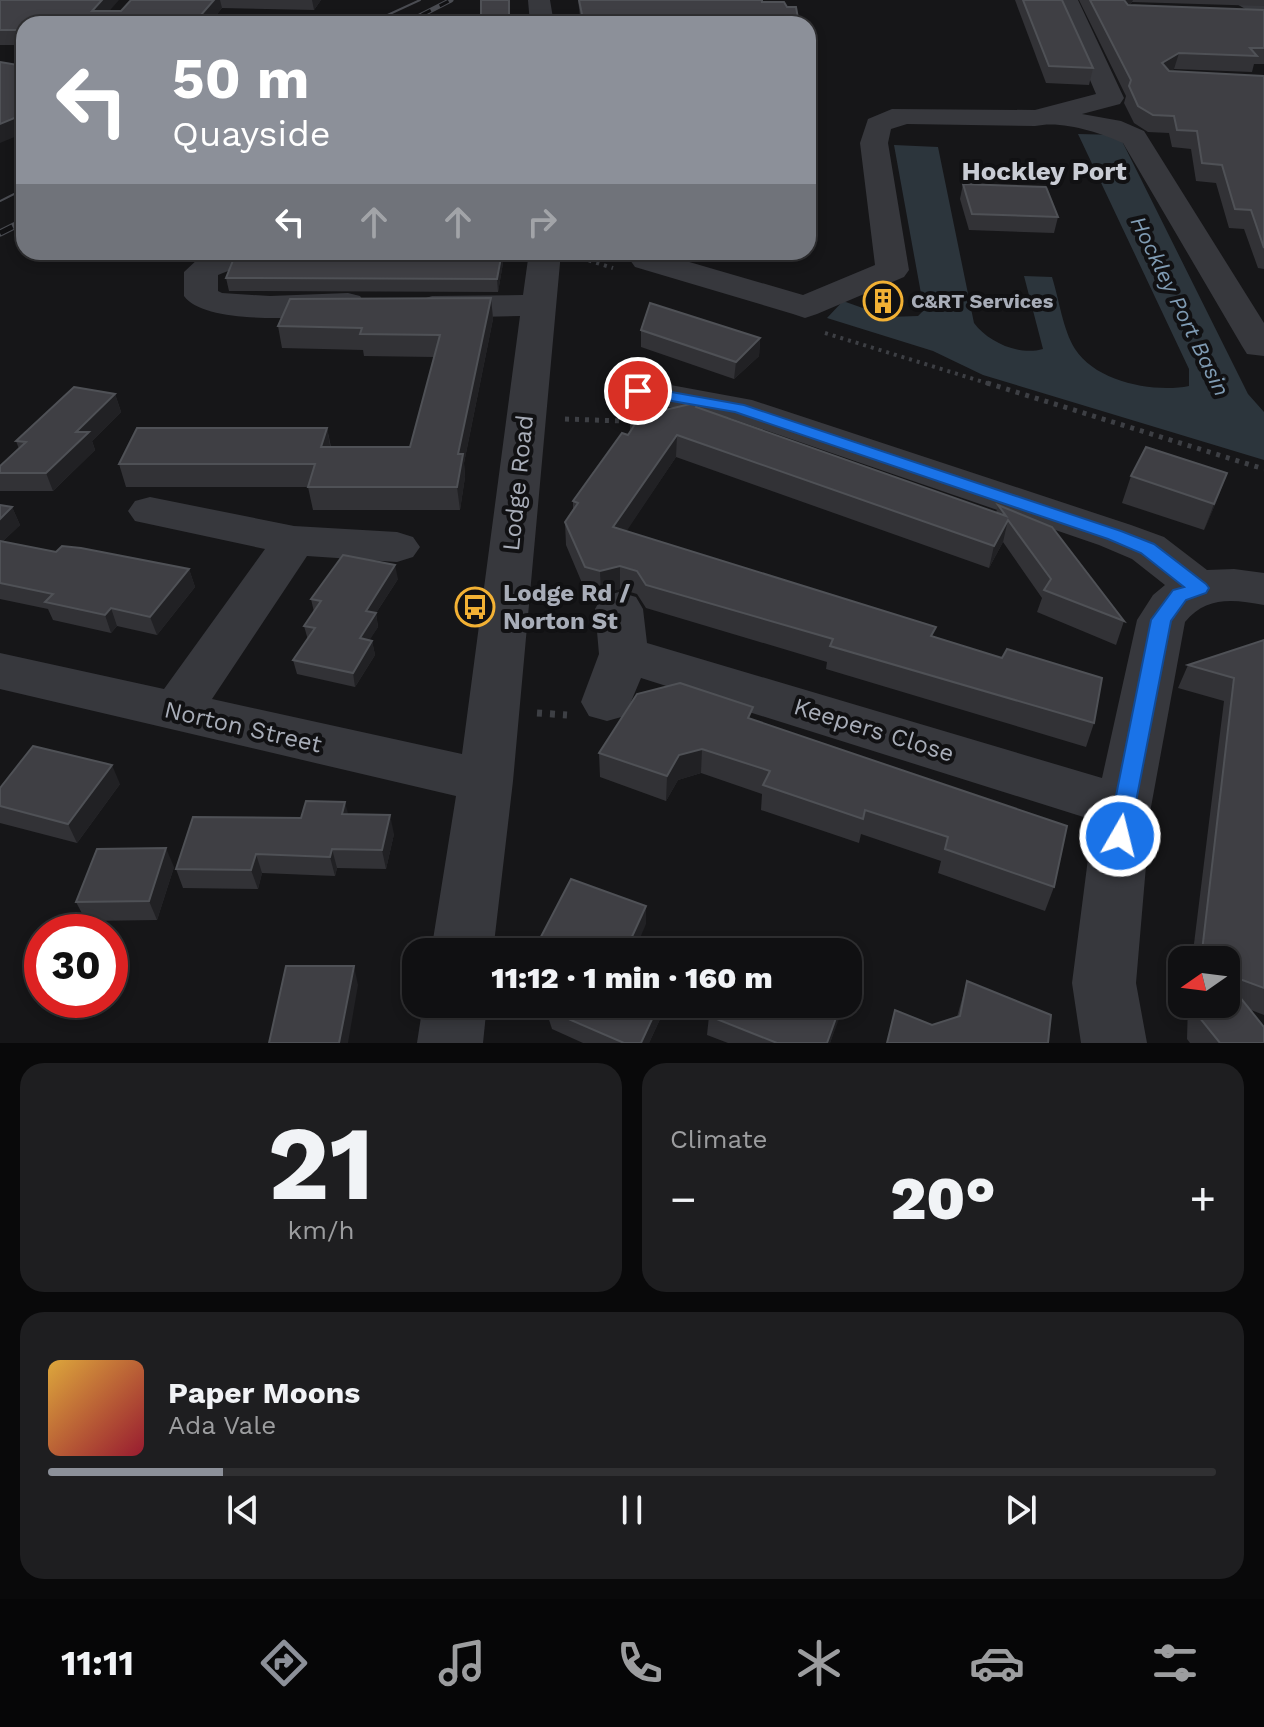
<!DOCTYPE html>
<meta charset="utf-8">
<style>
:root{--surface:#101012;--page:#1e1e20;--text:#f1f3f6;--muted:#9c9d9f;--line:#303032;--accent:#8c9099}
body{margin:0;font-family:"Work Sans",sans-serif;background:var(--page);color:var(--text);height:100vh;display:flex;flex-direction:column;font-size:30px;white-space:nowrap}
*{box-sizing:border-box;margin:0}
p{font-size:26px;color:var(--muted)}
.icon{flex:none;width:44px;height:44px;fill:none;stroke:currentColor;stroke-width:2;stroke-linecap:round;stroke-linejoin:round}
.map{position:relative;height:1043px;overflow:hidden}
.sheet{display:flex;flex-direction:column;gap:20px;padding:20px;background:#09090a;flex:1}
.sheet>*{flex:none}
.hud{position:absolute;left:16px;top:16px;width:800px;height:244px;border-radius:24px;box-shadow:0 4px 12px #0003,0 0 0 2px var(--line);background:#8c9099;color:#fff;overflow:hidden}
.needle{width:52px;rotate:256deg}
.tools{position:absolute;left:1168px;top:946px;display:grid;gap:16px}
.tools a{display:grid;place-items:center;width:72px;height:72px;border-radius:16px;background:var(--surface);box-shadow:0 4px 12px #0003,0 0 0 2px var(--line);font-size:40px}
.speed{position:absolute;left:24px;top:914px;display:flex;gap:16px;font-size:40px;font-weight:700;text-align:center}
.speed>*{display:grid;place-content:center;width:104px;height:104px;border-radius:50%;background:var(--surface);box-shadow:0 4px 12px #0003,0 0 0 2px var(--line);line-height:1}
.speed .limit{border:12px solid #d22;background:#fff;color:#111}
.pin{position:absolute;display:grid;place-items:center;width:68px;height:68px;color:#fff;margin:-34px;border:4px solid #fff;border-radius:50%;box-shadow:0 2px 8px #0007}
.me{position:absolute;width:88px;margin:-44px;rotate:8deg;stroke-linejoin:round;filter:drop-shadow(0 0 6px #0008)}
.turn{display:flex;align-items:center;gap:28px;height:168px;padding:0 24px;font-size:36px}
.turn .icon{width:104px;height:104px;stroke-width:2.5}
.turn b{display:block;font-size:56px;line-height:68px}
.lanes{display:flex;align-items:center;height:76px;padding:0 24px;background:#0003;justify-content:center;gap:40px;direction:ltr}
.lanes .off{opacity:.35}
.big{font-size:60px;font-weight:800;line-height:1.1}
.sheet .tile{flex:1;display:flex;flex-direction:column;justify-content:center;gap:12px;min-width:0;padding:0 28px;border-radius:24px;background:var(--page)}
.sheet .dial{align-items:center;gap:0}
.dial b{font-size:104px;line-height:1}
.song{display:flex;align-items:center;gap:24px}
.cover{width:96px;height:96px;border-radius:12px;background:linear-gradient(135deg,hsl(40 70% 55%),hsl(350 70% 35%))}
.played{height:8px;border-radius:4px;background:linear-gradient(90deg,var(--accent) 15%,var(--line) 15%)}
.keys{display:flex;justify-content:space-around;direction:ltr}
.heat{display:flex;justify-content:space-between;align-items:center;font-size:44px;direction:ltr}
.sheet .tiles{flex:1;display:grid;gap:20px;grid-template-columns:1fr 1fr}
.tile:last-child{grid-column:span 2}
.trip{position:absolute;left:402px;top:938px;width:460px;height:80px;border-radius:24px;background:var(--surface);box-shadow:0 4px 12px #0003,0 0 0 2px var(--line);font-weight:800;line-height:80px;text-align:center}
.tab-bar{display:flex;height:128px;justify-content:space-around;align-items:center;background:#060607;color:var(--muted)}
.tab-bar .icon{width:56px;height:56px}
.tab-bar .current{color:var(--accent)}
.tab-bar b{font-size:36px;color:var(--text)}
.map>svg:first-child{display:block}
.water{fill:#2c353c}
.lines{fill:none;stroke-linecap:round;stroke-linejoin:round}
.path-far2{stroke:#3d3f44;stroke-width:4;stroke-dasharray:3 5;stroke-linecap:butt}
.path-far1{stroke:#3d3f44;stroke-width:5;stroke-dasharray:4 6;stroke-linecap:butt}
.path{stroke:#3d3f44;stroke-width:7;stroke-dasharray:5 8;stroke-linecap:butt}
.minor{fill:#37383d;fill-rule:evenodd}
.tram{stroke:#4a4c52;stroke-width:2}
.rail-far1-casing{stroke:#4a4c52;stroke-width:5}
.rail-casing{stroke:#4a4c52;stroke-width:7}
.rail-far1{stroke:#111113;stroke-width:3;stroke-dasharray:10;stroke-linecap:butt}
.rail{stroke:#111113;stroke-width:5;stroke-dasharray:14;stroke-linecap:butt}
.wall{fill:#323236}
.shaded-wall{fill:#212124}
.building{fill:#3f3f44;stroke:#4f5156;stroke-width:2}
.route{fill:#1a73e8;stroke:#114b97;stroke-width:2}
.labels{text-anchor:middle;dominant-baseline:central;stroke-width:8;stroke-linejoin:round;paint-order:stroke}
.far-poi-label{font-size:20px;font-weight:bold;fill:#a8adb8;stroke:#111113;text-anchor:start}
.far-water-label{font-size:22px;font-style:italic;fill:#7f9bb3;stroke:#111113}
.street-label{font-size:24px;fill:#a8adb8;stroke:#111113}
.poi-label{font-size:24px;font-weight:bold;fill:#a8adb8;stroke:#111113;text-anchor:start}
.far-district-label{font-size:26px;font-weight:bold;fill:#c9ccd4;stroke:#111113}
</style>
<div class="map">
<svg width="1264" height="1043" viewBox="0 0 1264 1043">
<rect width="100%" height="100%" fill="#161618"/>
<!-- water -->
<path class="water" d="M1078 134 1119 135 1248 394 1264 412V460L983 375 933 351 827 318 843 301 888 317 918 316 924 310 894 145 938 147 974 323C988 342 1019 356 1043 349L1024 276 1052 277C1059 299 1063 330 1075 349 1096 382 1154 393 1189 386V369Z"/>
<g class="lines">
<!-- path-far2 -->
<g class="path-far2">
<path d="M581 258 613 268"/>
<path d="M825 333 993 385"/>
</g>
<!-- path-far1 -->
<g class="path-far1">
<path d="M987 383 1264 469"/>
<path d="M565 419 623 421"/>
</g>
<!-- path -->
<path class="path" d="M537 713 567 715"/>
<!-- minor -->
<g class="minor">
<path d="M528 0H550L554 24H530Z"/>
<path d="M1056 0H1078L1124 98 1120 104 1082 114 1121 121 1144 131 1264 323V356L1247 354 1242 346 1123 143C1099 132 1061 120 1035 126L907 124 891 129 888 143 909 270 904 277 817 314 805 318 793 314 635 267 630 260 635 253 655 252 803 295 875 265 860 143 868 119 892 109 1035 110 1096 94Z"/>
<path d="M1230 0H1257L1264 4V20Z"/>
<path d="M214 252H262L258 259 218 275V291L222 293 270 296 348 293 360 296 365 303 360 310C326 319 205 327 184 296V272L200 257Z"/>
<path d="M529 252H561L513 781 493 952H431L456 796 0 689V653L164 689 265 549 135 521 128 511 135 501 150 497 294 526 397 532 413 537 420 547 413 557 397 562 307 556 212 699 462 754 520 316 432 318 420 314 414 307 420 300 432 296 523 295Z"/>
<path d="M638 379 752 400 1131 525 1164 537 1207 570 1234 569 1264 573V605C1233 599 1206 596 1185 622L1151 807 1136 983 1147 1043H1081L1072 983 1093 820 641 678 625 716 607 721 589 716 581 702 599 654 595 609 602 597 619 592 636 597 643 609 647 643 1102 778 1137 620 1153 595 1165 585 1132 559 1099 545 730 418 624 399 619 391 624 383Z"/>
<path d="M423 1004H487L483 1043H417Z"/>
</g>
<!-- tram -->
<g class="tram">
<path d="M368 24 420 0"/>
<path d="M0 201 24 189"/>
</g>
<!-- rail-far1 casing -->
<g class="rail-far1-casing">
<path id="rail-far1" d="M404 24 451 0"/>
</g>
<!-- rail casing -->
<g class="rail-casing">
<path id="rail" d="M0 233 24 221"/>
</g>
<!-- rail-far1 -->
<use href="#rail-far1" class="rail-far1"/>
<!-- rail -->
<use href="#rail" class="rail"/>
</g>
<!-- wall -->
<g class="wall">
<path d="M0 0 109 11H121L131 0H321L314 10 222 8 209 24H24V45H0Z"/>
<path d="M578 0H762V2L799 24H581Z"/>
<path d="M1015 0H1062L1093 68 1089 85 1046 83Z"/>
<path d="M1079 0H1264V6L1132 2 1129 5 1264 10V64H1254L1252 72 1174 69 1170 71 1264 76V269L1258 268 1244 229 1229 228 1216 183 1196 181 1191 149 1172 147 1169 133 1148 132 1134 123 1124 103 1126 96Z"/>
<path d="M963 184 1058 217 1054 233 969 230 960 199Z"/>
<path d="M503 252V263L498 292 229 291 226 278 382 260 451 259Z"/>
<path d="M491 298 493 319 464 463 465 477 460 510H313L308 487H126L119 464 327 428 331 447H410L434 357 364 356 363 350 282 348 278 326Z"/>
<path d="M641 330 760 338 759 356 734 379 641 347Z"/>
<path d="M115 394 121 412 92 441 95 450 53 491H0V466L19 449 16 441Z"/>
<path d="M699 402V408L996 513 998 505 1124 621 1116 645 1037 612 1042 598 1003 542 989 568 676 457 626 531 934 637 1094 723 1086 747 826 669 827 662 646 608 637 594 620 589 601 594 585 590 566 545 565 522 573 509V501L630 432V418Z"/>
<path d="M1131 476 1217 500 1204 530 1122 503Z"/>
<path d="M0 505 12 507 20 525 2 542 56 552 189 569 195 587 157 635 117 626 111 633 53 620 48 609 0 599Z"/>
<path d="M398 579 376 613 378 627 369 640 372 641 375 655 355 687 297 674 293 660 308 640 304 626 314 612 311 599Z"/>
<path d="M1264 640V1015L1251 1010 1264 1043H1190L1187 1039 1188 1004H1226V960H1192L1224 701 1178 688 1188 665Z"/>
<path d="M752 719 1054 887 1045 911 938 873 941 861 861 834 859 843 761 810 762 794 701 773 678 780 666 801 600 777 599 753Z"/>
<path d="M120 784 77 843 0 823V788Z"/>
<path d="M348 814 394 834 386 869 337 868 335 876 262 873 258 889 183 888 176 869 301 818Z"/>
<path d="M174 867 157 920 86 921 76 902Z"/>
<path d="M967 981 1048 1043 932 1025 957 1017Z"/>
<path d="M544 1004H667L649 1043H583L552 1029Z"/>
<path d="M714 1004H843L830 1043H728L707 1035 709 1016Z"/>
</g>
<!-- shaded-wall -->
<g class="shaded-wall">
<path d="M102 0H119L98 24 92 11Z"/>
<path d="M214 0H220L222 8 209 24H194Z"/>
<path d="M312 0H321L314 10Z"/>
<path d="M1122 0H1133L1132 2 1118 14Z"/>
<path d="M1179 53 1174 69 1158 79 1162 63Z"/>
<path d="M24 114V133L0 143V124Z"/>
<path d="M196 252H206L197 256Z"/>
<path d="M379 252H384L378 273 377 260Z"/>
<path d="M503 252V263L498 292 497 279Z"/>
<path d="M491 298 493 319 464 463 465 477 460 510 457 487 458 454Z"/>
<path d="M760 338 759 356 734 379 736 362Z"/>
<path d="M115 394 121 412 92 441 95 450 53 491 46 473 76 432Z"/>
<path d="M327 428 331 451 321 447Z"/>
<path d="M677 435 676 457 614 550 613 527Z"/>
<path d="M1227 473 1217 500 1204 530 1214 504Z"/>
<path d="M12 507 20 525 0 544V519Z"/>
<path d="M1008 520 1003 542 989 568 994 546Z"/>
<path d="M395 565 398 579 376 613 378 627 362 652 360 638 366 611Z"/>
<path d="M620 566V589L601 594 600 571Z"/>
<path d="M189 569 195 587 157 635 150 617Z"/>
<path d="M111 608 117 626 111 633 105 615Z"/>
<path d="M372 641 375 655 355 687 353 673Z"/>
<path d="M702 749 701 773 678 780 666 801 667 776 679 755Z"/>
<path d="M112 765 120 784 77 843 68 824Z"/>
<path d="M345 802 350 821 342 814Z"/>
<path d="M390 815 394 834 386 869 382 850Z"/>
<path d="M166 848 174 867 157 920 149 901Z"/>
<path d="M332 849 337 868 335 876 330 857Z"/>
<path d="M256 854 262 873 258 889 251 870Z"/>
<path d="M646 906V924L634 952H625Z"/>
<path d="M354 966 358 985 348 1043H339Z"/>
<path d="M659 1004H667L649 1043H641Z"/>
<path d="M841 1004H843L842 1011 830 1043H827Z"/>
</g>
<!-- building -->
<g class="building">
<path d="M0 0H102L92 11H121L131 0H214L194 23 24 24V30H0Z"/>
<rect x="481" y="0" width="28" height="24"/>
<path d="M579 0H762V2H784L787 7H796L799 24H584Z"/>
<path d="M1023 0H1062L1093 68 1049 66Z"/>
<path d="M1090 0H1124L1128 5 1264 10V48H1250L1257 56 1179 53 1162 63 1169 71 1264 76V248L1251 210 1235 209 1222 165 1202 163 1197 131 1177 130 1174 116 1153 115 1138 106 1129 86 1131 80Z"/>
<path d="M0 62 24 66V114L0 124Z"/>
<path d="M963 184 1046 187 1058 217 972 214Z"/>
<path d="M248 252H379L377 260 451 259 452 252H502L497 279 226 278 234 258Z"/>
<path d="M491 298 458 454H463L457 487H308L315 464H119L137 428H327L321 447H410L440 335 360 334 362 328 278 326 290 299Z"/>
<path d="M650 303 760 338 736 362 641 330Z"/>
<path d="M74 387 115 394 76 432H89L46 473H0V466L26 442 16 441Z"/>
<path d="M699 402 696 407 1006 516 998 505 1052 527 1124 621 1044 590 1051 579 1008 520 994 546 677 435 613 527 936 627 931 636 1002 658 1007 649 1102 678 1094 723 830 646 833 639 646 585 637 571 620 566 600 571 585 567 565 522 578 503 573 501 622 433 628 435 637 421 630 418Z"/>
<path d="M1146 447 1227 473 1214 504 1131 476Z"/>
<path d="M0 505 12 507 0 519Z"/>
<path d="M0 541 56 552 62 546 81 548 189 569 150 617 111 608 105 615 45 602 53 594 0 583Z"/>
<path d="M343 555 395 565 366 611 376 613 360 638 372 641 353 673 293 660 315 628 304 626 321 601 311 599Z"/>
<path d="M1264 640V988L1226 974V960H1201L1234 678 1188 665Z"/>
<path d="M680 683 753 707 748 718 1067 826 1054 887 945 849 948 837 865 810 863 819 763 785 770 771 702 749 679 755 667 776 599 753 637 694Z"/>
<path d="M33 746 112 765 68 824 0 806V788Z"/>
<path d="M306 801 345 802 342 814 390 815 382 850 332 849 330 857 256 854 251 870 176 869 193 817 301 818Z"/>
<path d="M166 848 149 901 76 902 97 849Z"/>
<path d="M571 879 646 906 625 952H533Z"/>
<path d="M286 966H354L339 1043H269Z"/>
<path d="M1226 980 1264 1027V1043H1220L1199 1017 1200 1004H1226Z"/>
<path d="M967 981 1051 1015 1048 1043H887L895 1010 932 1025 960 1016Z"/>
<path d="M548 1004H659L641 1043H624L550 1011Z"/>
<path d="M714 1004H841L827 1043H777L709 1016Z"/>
</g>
<!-- route -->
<path class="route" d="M638 386 744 405 1121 531 1154 544 1206 584 1209 588 1206 593 1186 600 1171 621 1128 843 1120 846 1111 843 1108 836 1151 620 1173 590 1184 587 1141 553 1108 539 735 412 632 394 630 391Z"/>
<!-- icons -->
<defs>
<g id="building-ring" transform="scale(2)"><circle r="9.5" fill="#111113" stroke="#f2b134" stroke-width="1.5"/><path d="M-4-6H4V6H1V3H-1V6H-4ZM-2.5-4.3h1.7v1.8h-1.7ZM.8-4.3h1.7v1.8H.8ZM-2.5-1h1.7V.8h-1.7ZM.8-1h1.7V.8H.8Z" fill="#f2b134"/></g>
<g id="bus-ring" transform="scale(2)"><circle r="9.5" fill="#111113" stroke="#f2b134" stroke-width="1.5"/><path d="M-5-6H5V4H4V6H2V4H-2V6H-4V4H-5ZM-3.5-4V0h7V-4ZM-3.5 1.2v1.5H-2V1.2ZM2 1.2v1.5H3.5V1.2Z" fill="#f2b134"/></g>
</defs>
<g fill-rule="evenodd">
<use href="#building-ring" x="883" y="301"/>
<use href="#bus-ring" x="475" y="607"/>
</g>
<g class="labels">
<!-- far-poi labels -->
<g class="far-poi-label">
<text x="911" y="301">C&amp;RT Services</text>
</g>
<!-- far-water labels -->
<g class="far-water-label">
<text transform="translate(1180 306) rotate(64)">Hockley Port Basin</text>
</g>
<!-- street labels -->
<g class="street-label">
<text transform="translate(518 483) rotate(-84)">Lodge Road</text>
<text transform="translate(243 727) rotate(13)">Norton Street</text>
<text transform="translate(874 730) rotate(17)">Keepers Close</text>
</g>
<!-- poi labels -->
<g class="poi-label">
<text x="503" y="593">Lodge Rd /<tspan x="503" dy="28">Norton St</tspan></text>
</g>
<!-- far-district labels -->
<g class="far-district-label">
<text x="1044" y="171">Hockley Port</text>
</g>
</g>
</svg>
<div class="tools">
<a><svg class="needle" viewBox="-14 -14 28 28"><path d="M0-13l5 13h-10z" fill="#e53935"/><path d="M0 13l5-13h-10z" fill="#9c9d9f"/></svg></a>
</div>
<div class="speed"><div class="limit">30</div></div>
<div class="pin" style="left:638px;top:391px;background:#d93025"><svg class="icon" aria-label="arrive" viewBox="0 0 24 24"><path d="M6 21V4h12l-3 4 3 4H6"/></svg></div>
<svg class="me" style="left:1120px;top:836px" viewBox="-20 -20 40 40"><circle r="17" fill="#1a73e8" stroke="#fff" stroke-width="3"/><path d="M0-11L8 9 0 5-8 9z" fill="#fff"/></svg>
<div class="trip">11:12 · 1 min · 160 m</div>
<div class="hud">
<div class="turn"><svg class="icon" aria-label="left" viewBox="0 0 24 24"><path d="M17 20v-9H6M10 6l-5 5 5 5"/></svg><div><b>50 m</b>Quayside</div></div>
<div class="lanes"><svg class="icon" aria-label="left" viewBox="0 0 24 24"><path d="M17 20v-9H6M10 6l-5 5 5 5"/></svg><svg class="icon off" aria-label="ahead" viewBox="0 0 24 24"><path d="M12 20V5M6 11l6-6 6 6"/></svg><svg class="icon off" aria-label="ahead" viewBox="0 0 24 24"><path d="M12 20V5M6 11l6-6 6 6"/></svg><svg class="icon off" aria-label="right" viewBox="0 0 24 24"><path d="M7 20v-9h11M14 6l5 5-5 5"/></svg></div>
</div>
</div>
<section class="sheet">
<div class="tiles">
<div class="tile dial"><b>21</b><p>km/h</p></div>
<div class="tile"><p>Climate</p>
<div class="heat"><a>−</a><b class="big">20°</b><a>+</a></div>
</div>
<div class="tile">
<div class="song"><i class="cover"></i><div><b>Paper Moons</b><p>Ada Vale</p></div></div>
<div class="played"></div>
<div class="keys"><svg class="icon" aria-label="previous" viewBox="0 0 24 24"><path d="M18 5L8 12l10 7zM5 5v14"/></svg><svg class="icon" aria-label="pause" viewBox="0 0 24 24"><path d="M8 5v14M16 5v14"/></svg><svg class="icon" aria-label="next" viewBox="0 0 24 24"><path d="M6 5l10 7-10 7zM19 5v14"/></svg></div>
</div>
</div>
</section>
<nav class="tab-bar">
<b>11:11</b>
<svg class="icon current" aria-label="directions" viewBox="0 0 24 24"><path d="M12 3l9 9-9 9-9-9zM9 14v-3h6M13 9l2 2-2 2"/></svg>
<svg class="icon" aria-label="music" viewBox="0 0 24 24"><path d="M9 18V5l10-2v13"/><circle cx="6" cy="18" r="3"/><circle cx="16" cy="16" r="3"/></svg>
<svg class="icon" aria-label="phone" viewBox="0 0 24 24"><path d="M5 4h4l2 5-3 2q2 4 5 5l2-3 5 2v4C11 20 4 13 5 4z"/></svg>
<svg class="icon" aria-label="climate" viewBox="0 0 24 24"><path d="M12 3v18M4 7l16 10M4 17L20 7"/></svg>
<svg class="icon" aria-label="car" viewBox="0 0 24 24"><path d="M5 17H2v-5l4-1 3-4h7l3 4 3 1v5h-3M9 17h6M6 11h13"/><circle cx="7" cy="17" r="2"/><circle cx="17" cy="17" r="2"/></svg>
<svg class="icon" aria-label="filters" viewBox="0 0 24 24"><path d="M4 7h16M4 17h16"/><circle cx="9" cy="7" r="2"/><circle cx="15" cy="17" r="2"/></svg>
</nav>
